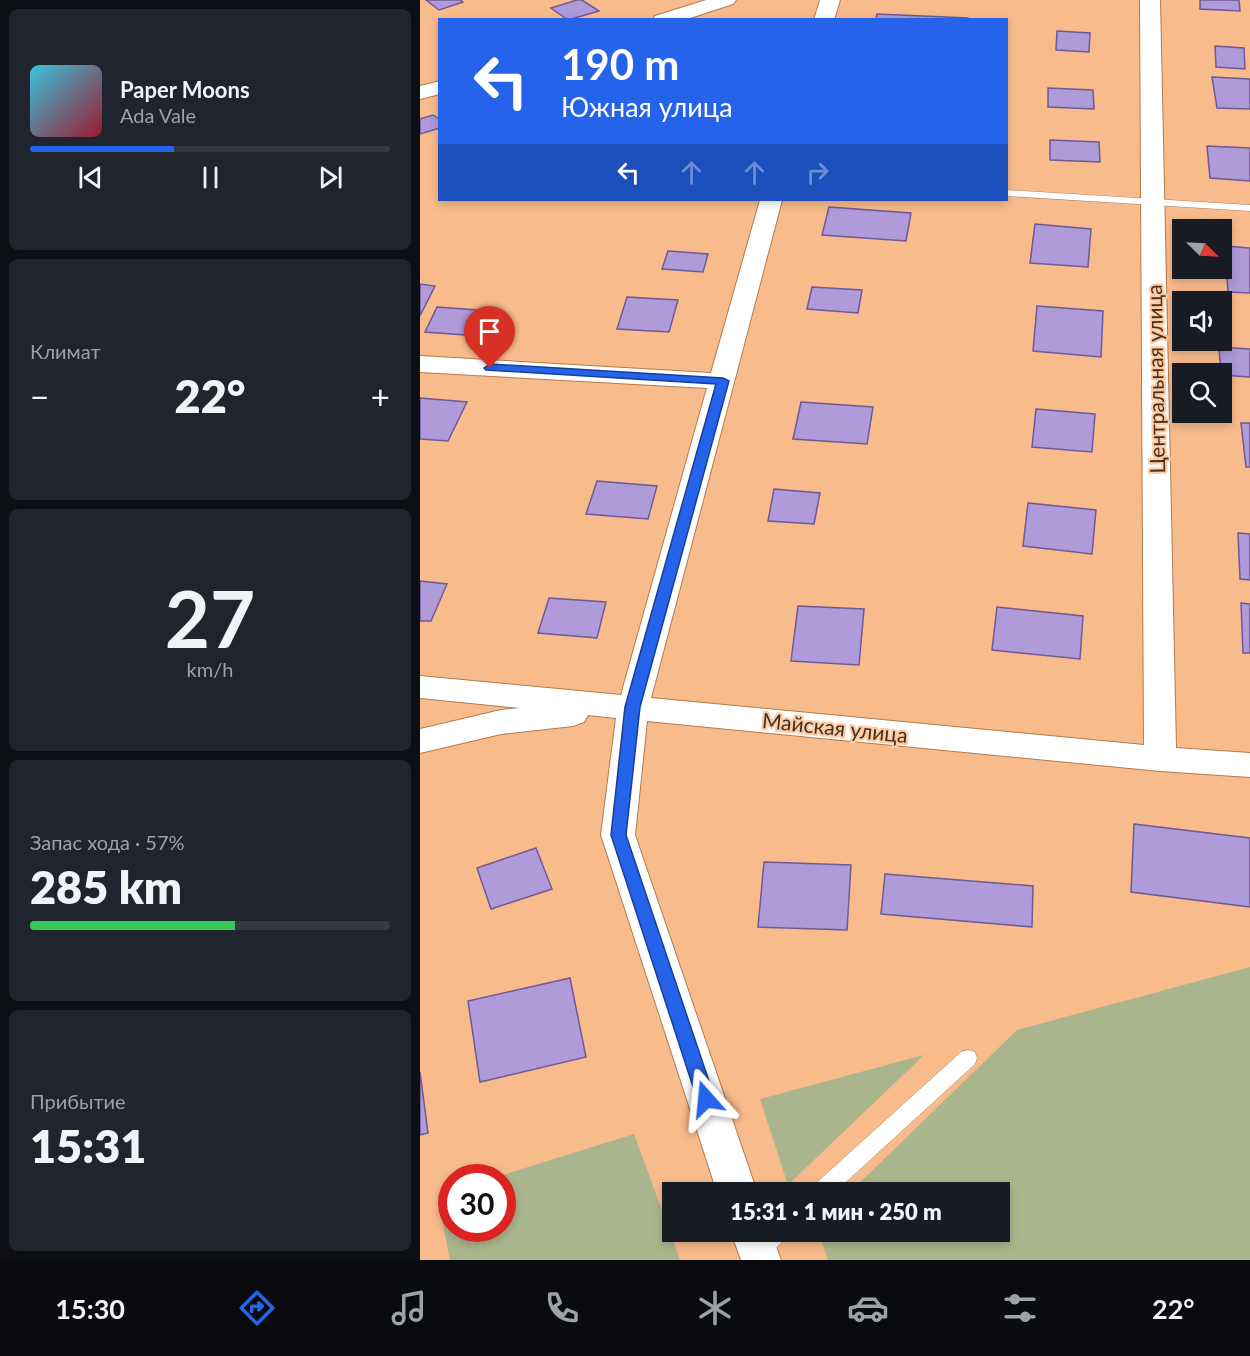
<!DOCTYPE html>
<html lang="ru">
<meta charset="utf-8">
<style>
:root{--surface:#171b24;--page:#20242c;--text:#f1f3f6;--muted:#9ea1a6;--line:#363941;--accent:#2563eb}
body{margin:0;font-family:Lato,sans-serif;background:var(--page);color:var(--text);height:100vh;display:flex;flex-direction:column;font-size:22px;white-space:nowrap}
*{box-sizing:border-box;margin:0}
p{font-size:20px;color:var(--muted)}
.icon{flex:none;width:33px;height:33px;fill:none;stroke:currentColor;stroke-width:2;stroke-linecap:round;stroke-linejoin:round}
.map{position:relative;flex:1;overflow:hidden}
.panel{display:flex;flex-direction:column;gap:9px;padding:9px;background:#0d0f14;width:420px}
.panel>*{flex:none}
.top-card{position:absolute;left:18px;top:18px;width:570px;height:183px;border-radius:0px;box-shadow:0 3px 9px #0003;background:#2563eb;color:#fff;overflow:hidden}
.needle{width:39px;rotate:114deg}
.fabs{position:absolute;left:752px;top:219px;display:grid;gap:12px}
.fabs a{display:grid;place-items:center;width:60px;height:60px;border-radius:0px;background:var(--surface);box-shadow:0 3px 9px #0003;font-size:30px}
.speed{position:absolute;left:18px;top:1164px;display:flex;gap:12px;font-size:30px;font-weight:700;text-align:center}
.speed>*{display:grid;place-content:center;width:78px;height:78px;border-radius:50%;background:var(--surface);box-shadow:0 3px 9px #0003;line-height:1}
.speed .limit{border:9px solid #d22;background:#fff;color:#111}
.pin{position:absolute;display:grid;place-items:center;width:51px;height:51px;color:#fff;margin:-62px -26px;border-radius:50% 50% 50% 0;rotate:-45deg;box-shadow:0 0 6px #0007}
.pin .icon{rotate:45deg}
.me{position:absolute;width:66px;margin:-33px;rotate:342deg;stroke-linejoin:round;filter:drop-shadow(0 0 4px #0008)}
.turn{display:flex;align-items:center;gap:21px;height:126px;padding:0 24px;font-size:27px}
.turn .icon{width:78px;height:78px;stroke-width:2.5}
.turn b{display:block;font-size:42px;line-height:51px}
.lanes{display:flex;align-items:center;height:57px;padding:0 24px;background:#0003;justify-content:center;gap:30px;direction:ltr}
.lanes .off{opacity:.35}
.big{font-size:45px;font-weight:800;line-height:1.1}
.panel .card{flex:1;display:flex;flex-direction:column;justify-content:center;gap:9px;min-width:0;padding:0 21px;border-radius:9px;background:var(--page)}
.panel .dial{align-items:center;gap:0}
.dial b{font-size:78px;line-height:1}
.song{display:flex;align-items:center;gap:18px}
.cover{width:72px;height:72px;border-radius:9px;background:linear-gradient(135deg,hsl(190 70% 55%),hsl(350 70% 35%))}
.played{height:6px;border-radius:3px;background:linear-gradient(90deg,var(--accent) 40%,var(--line) 40%)}
.keys{display:flex;justify-content:space-around;direction:ltr}
.heat{display:flex;justify-content:space-between;align-items:center;font-size:33px;direction:ltr}
.charge{height:9px;border-radius:4px;background:linear-gradient(90deg,#34c759 57%,var(--line) 0)}
.trip{position:absolute;left:242px;top:1182px;width:348px;height:60px;border-radius:0px;background:var(--surface);box-shadow:0 3px 9px #0003;font-weight:800;line-height:60px;text-align:center}
.tabs{display:flex;height:96px;justify-content:space-around;align-items:center;background:#090b0e;color:var(--muted)}
.tabs .icon{width:42px;height:42px}
.tabs .current{color:var(--accent)}
.tabs b{font-size:27px;color:var(--text)}
main{display:flex;flex:1;min-height:0}
.map>svg:first-child{display:block}
.green{fill:#abb58d}
.building{fill:#af9ada;stroke:#6f5a95;stroke-width:1.5}
.lines{fill:none;stroke-linecap:round;stroke-linejoin:round}
.service-casing{stroke:#b37b4c;stroke-width:1}
.minor-casing{stroke:#b37b4c;stroke-width:2}
.service{fill:#fff;fill-rule:evenodd}
.minor{fill:#fff;fill-rule:evenodd}
.route{fill:#2563eb;stroke:#184099;stroke-width:1.5}
.labels{text-anchor:middle;dominant-baseline:central;stroke-width:4.5;stroke-linejoin:round;paint-order:stroke}
.street-label{font-size:21px;fill:#48301c;stroke:#fdcca6}
</style>
<main>
<section class="panel">
<div class="card">
<div class="song"><i class="cover"></i><div><b>Paper Moons</b><p>Ada Vale</p></div></div>
<div class="played"></div>
<div class="keys"><svg class="icon" aria-label="previous" viewBox="0 0 24 24"><path d="M18 5L8 12l10 7zM5 5v14"/></svg><svg class="icon" aria-label="pause" viewBox="0 0 24 24"><path d="M8 5v14M16 5v14"/></svg><svg class="icon" aria-label="next" viewBox="0 0 24 24"><path d="M6 5l10 7-10 7zM19 5v14"/></svg></div>
</div>
<div class="card"><p>Климат</p>
<div class="heat"><a>−</a><b class="big">22°</b><a>+</a></div>
</div>
<div class="card dial"><b>27</b><p>km/h</p></div>
<div class="card"><p>Запас хода · 57%</p><b class="big">285 km</b><div class="charge"></div></div>
<div class="card"><p>Прибытие</p><b class="big">15:31</b></div>
</section>
<div class="map">
<svg width="830" height="1260" viewBox="0 0 830 1260">
<rect width="100%" height="100%" fill="#f8bb8c"/>
<!-- green -->
<g class="green">
<path d="M830 967V1260H408L398 1232H579V1192H430L597 1030Z"/>
<path d="M504 1055 368 1185 340 1099Z"/>
<path d="M214 1134 260 1260H30L17 1196 31 1192 32 1228H82V1178L76 1177Z"/>
</g>
<!-- building -->
<g class="building">
<path d="M6 0H40L43 2 19 10Z"/>
<path d="M157 0H162L179 11 148 20 131 8Z"/>
<path d="M780 0H819L820 11 780 9Z"/>
<path d="M457 14 548 18V20H456Z"/>
<path d="M637 31 670 33 669 52 636 50Z"/>
<path d="M795 46 824 48 825 69 796 67Z"/>
<path d="M792 77 830 79V109L797 108Z"/>
<path d="M628 88 673 90 674 109 628 107Z"/>
<path d="M13 115 20 120V128L0 134V119Z"/>
<path d="M630 140 679 142 680 162 630 160Z"/>
<path d="M787 146 830 148V181L790 178Z"/>
<path d="M409 207 491 213 486 241 402 235Z"/>
<path d="M615 224 671 229 668 267 610 263Z"/>
<path d="M805 246 830 248V293L808 292Z"/>
<path d="M248 251 288 254 283 272 242 269Z"/>
<path d="M0 284 15 286 0 316Z"/>
<path d="M392 287 442 290 438 313 387 309Z"/>
<path d="M207 297 258 300 249 332 197 329Z"/>
<path d="M617 306 683 311 681 357 613 351Z"/>
<path d="M17 307 58 310 45 335 5 332Z"/>
<path d="M799 347 830 349V377L801 375Z"/>
<path d="M0 398 47 402 28 441 0 439Z"/>
<path d="M381 402 453 407 447 444 373 439Z"/>
<path d="M616 409 675 414 672 452 612 447Z"/>
<path d="M821 423H830V467H826Z"/>
<path d="M177 481 237 486 228 519 166 514Z"/>
<path d="M354 489 400 493 394 524 348 521Z"/>
<path d="M608 503 676 510 672 554 603 546Z"/>
<path d="M818 533 830 534V580L820 579Z"/>
<path d="M0 581 27 584 11 621H0Z"/>
<path d="M129 598 186 602 177 638 118 633Z"/>
<path d="M821 603 830 604V653H823Z"/>
<path d="M378 606 444 609 439 665 371 661Z"/>
<path d="M577 607 663 616 660 659 572 650Z"/>
<path d="M714 824 830 838V907L711 892Z"/>
<path d="M116 848 132 889 71 909 57 868Z"/>
<path d="M344 862 431 865 427 930 338 927Z"/>
<path d="M465 874 613 886 612 927 461 914Z"/>
<path d="M150 978 166 1057 60 1082 48 1001Z"/>
<path d="M0 1072 8 1133 0 1135Z"/>
</g>
<g class="lines">
<!-- service casing -->
<g class="service-casing">
<g id="service">
<path d="M586 190 830 205V211L586 196Z"/>
<path d="M548 1050 555 1052 557 1058 555 1064 415 1192H391L394 1185 541 1052Z"/>
<path d="M343 1232H368C363 1244 349 1255 337 1260L330 1257 327 1250 330 1243Z"/>
</g>
</g>
<!-- minor casing -->
<g class="minor-casing">
<g id="minor">
<path d="M286 0H316L313 4 264 20H233L235 16Z"/>
<path d="M400 0H420L414 20H394Z"/>
<path d="M720 0H740L756 748 830 753V777L740 771 227 721 215 835 337 1192H297L181 835 196 718 168 715 164 722 153 726 81 734 0 753V729L81 710 100 708 0 698V676L201 695 287 388 0 372V356L291 373 340 200H362L231 698 724 745Z"/>
<path d="M20 81V94L0 99V86Z"/>
<path d="M311 1232H351L361 1260H321Z"/>
</g>
</g>
<!-- service -->
<use href="#service" class="service"/>
<!-- minor -->
<use href="#minor" class="minor"/>
</g>
<!-- route -->
<path class="route" d="M70 364 303 378 309 381 220 707 206 835 295 1099 292 1105 286 1107 280 1105 277 1099 191 835 205 707 296 384 66 370 64 368Z"/>
<g class="labels">
<!-- street labels -->
<g class="street-label">
<text transform="translate(735 379) rotate(-91)">Центральная улица</text>
<text transform="translate(415 727) rotate(6)">Майская улица</text>
</g>
</g>
</svg>
<div class="fabs">
<a><svg class="needle" viewBox="-14 -14 28 28"><path d="M0-13l5 13h-10z" fill="#e53935"/><path d="M0 13l5-13h-10z" fill="#9ea1a6"/></svg></a>
<a><svg class="icon" aria-label="sound" viewBox="0 0 24 24"><path d="M4 9h4l5-4v14l-5-4H4zM17 9q2 3 0 6"/></svg></a>
<a><svg class="icon" aria-label="search" viewBox="0 0 24 24"><circle cx="10" cy="10" r="6"/><path d="M15 15l6 6"/></svg></a>
</div>
<div class="speed"><div class="limit">30</div></div>
<div class="pin" style="left:70px;top:368px;background:#d93025"><svg class="icon" aria-label="arrive" viewBox="0 0 24 24"><path d="M6 21V4h12l-3 4 3 4H6"/></svg></div>
<svg class="me" style="left:286px;top:1099px" viewBox="-20 -20 40 40"><path d="M0-17L14 15 0 8-14 15z" fill="#2563eb" stroke="#fff" stroke-width="4"/></svg>
<div class="trip">15:31 · 1 мин · 250 m</div>
<div class="top-card">
<div class="turn"><svg class="icon" aria-label="left" viewBox="0 0 24 24"><path d="M17 20v-9H6M10 6l-5 5 5 5"/></svg><div><b>190 m</b>Южная улица</div></div>
<div class="lanes"><svg class="icon" aria-label="left" viewBox="0 0 24 24"><path d="M17 20v-9H6M10 6l-5 5 5 5"/></svg><svg class="icon off" aria-label="ahead" viewBox="0 0 24 24"><path d="M12 20V5M6 11l6-6 6 6"/></svg><svg class="icon off" aria-label="ahead" viewBox="0 0 24 24"><path d="M12 20V5M6 11l6-6 6 6"/></svg><svg class="icon off" aria-label="right" viewBox="0 0 24 24"><path d="M7 20v-9h11M14 6l5 5-5 5"/></svg></div>
</div>
</div>
</main>
<nav class="tabs">
<b>15:30</b>
<svg class="icon current" aria-label="directions" viewBox="0 0 24 24"><path d="M12 3l9 9-9 9-9-9zM9 14v-3h6M13 9l2 2-2 2"/></svg>
<svg class="icon" aria-label="music" viewBox="0 0 24 24"><path d="M9 18V5l10-2v13"/><circle cx="6" cy="18" r="3"/><circle cx="16" cy="16" r="3"/></svg>
<svg class="icon" aria-label="phone" viewBox="0 0 24 24"><path d="M5 4h4l2 5-3 2q2 4 5 5l2-3 5 2v4C11 20 4 13 5 4z"/></svg>
<svg class="icon" aria-label="climate" viewBox="0 0 24 24"><path d="M12 3v18M4 7l16 10M4 17L20 7"/></svg>
<svg class="icon" aria-label="car" viewBox="0 0 24 24"><path d="M5 17H2v-5l4-1 3-4h7l3 4 3 1v5h-3M9 17h6M6 11h13"/><circle cx="7" cy="17" r="2"/><circle cx="17" cy="17" r="2"/></svg>
<svg class="icon" aria-label="filters" viewBox="0 0 24 24"><path d="M4 7h16M4 17h16"/><circle cx="9" cy="7" r="2"/><circle cx="15" cy="17" r="2"/></svg>
<b>22°</b>
</nav>
